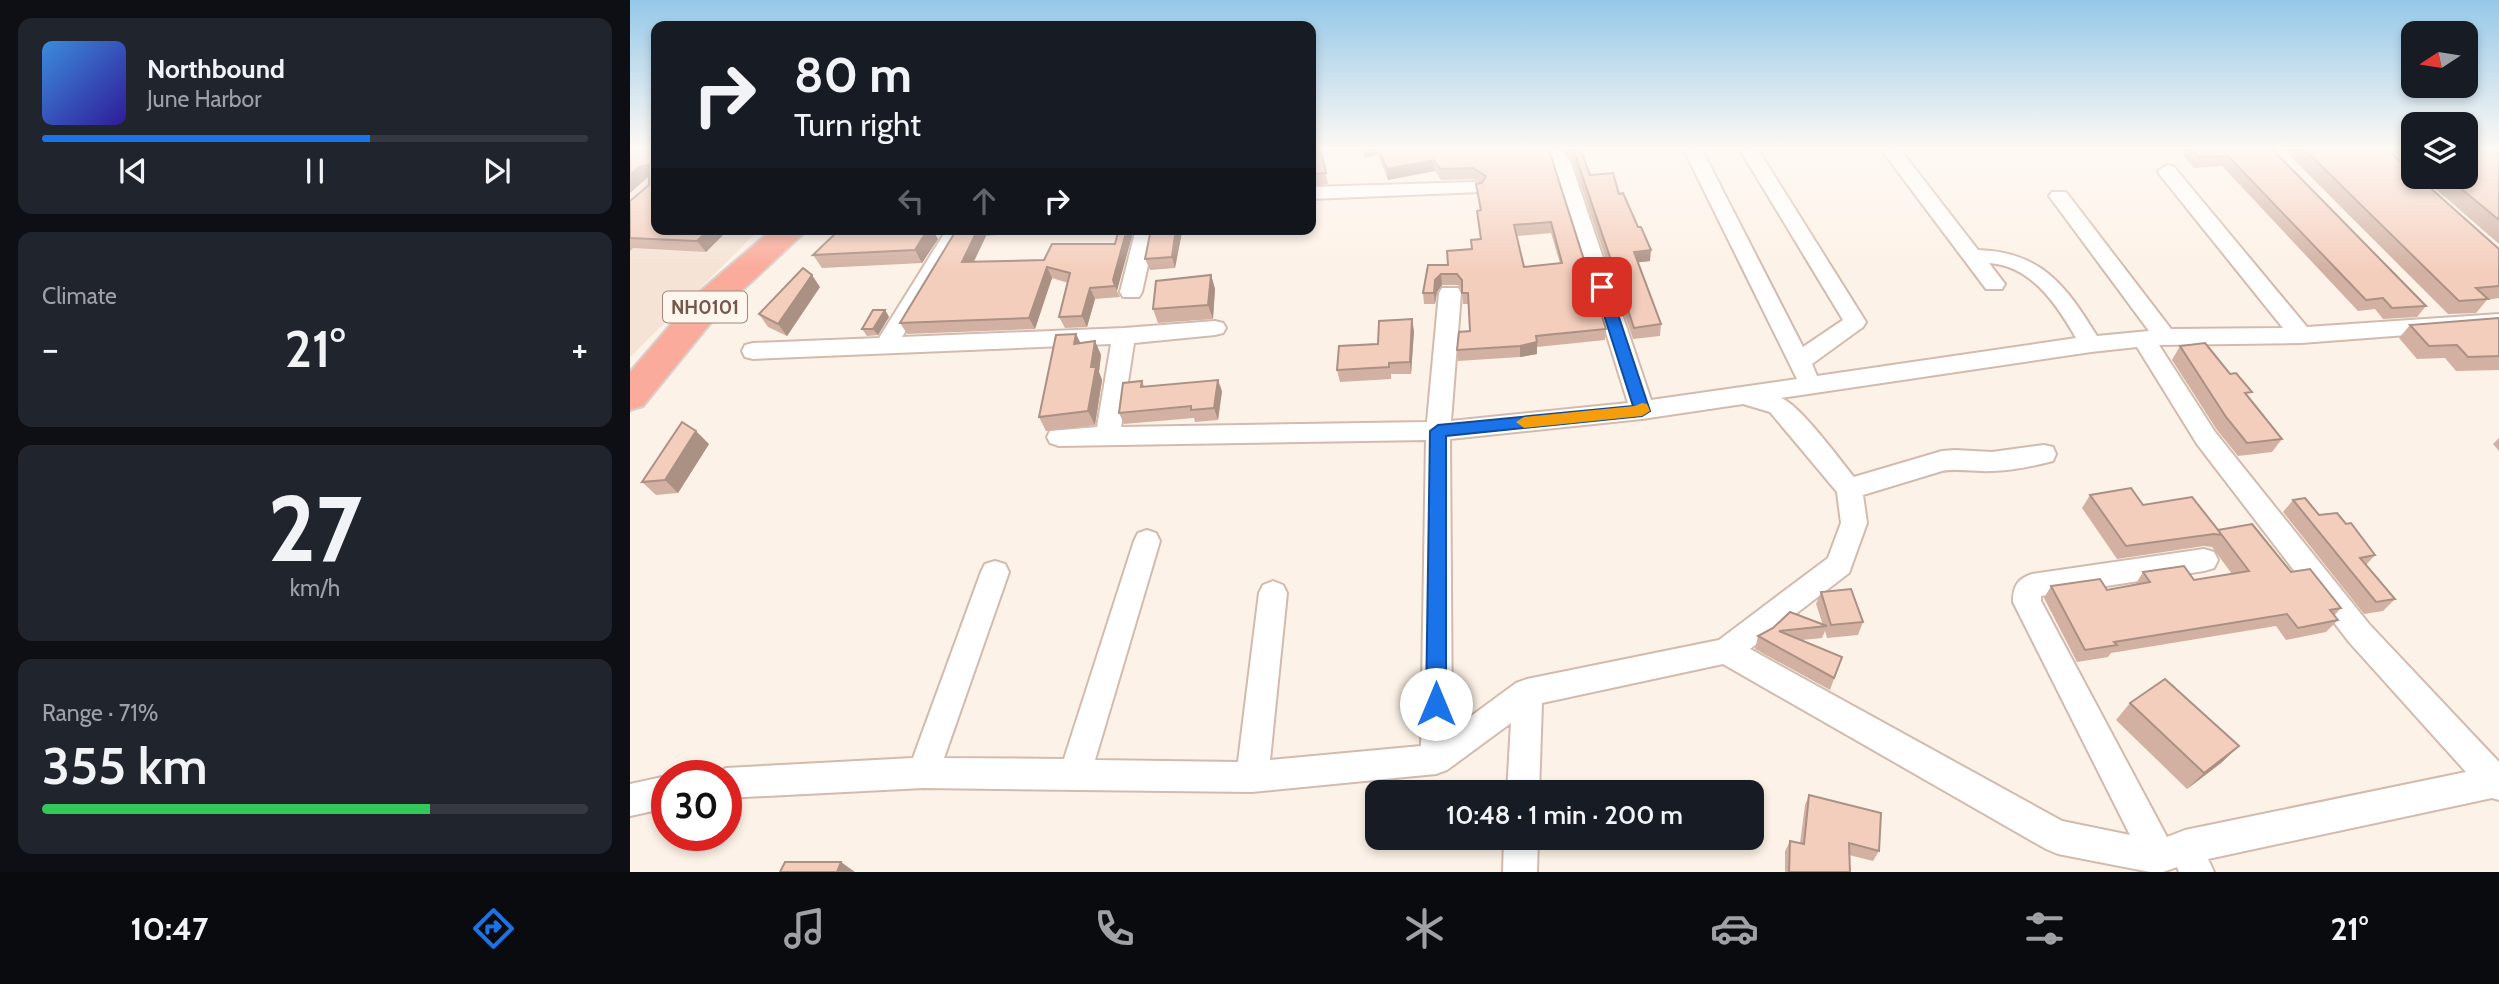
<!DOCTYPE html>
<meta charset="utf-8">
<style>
:root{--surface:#171b24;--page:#20242c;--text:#f1f3f6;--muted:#9ea1a6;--line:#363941;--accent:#1a73e8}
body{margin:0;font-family:Cabin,sans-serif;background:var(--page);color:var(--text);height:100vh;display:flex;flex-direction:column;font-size:26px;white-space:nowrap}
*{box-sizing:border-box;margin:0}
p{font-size:23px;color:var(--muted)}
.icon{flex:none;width:38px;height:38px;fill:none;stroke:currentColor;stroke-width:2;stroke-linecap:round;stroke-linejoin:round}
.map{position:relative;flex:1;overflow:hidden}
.details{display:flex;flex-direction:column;gap:18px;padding:18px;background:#0d0f14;width:630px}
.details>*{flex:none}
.hud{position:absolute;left:21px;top:21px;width:665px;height:214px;border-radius:14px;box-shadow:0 4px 10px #0003;background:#171b24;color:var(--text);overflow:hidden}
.needle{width:46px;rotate:258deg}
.fabs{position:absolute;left:1771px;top:21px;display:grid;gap:14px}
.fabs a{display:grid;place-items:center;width:77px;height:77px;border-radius:14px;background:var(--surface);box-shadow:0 4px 10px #0003;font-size:35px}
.speed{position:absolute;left:21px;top:760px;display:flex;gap:14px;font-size:35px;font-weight:700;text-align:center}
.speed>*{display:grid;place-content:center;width:91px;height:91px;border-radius:50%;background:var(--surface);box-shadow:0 4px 10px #0003;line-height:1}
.speed .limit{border:10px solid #d22;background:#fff;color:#111}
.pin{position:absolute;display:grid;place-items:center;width:60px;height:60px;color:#fff;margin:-30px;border-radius:14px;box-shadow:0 4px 10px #0006}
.me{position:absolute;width:77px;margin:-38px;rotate:0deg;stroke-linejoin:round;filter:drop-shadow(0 0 5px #0008)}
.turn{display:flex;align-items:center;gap:24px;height:147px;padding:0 28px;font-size:32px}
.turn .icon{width:91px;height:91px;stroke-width:2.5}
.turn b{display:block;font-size:49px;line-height:60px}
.lanes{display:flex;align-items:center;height:66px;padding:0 28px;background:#0003;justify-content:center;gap:35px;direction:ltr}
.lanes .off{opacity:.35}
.big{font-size:52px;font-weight:600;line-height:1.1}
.details .card{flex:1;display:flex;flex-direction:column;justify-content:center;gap:10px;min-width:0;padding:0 24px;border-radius:14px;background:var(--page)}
.details .dial{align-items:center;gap:0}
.dial b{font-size:91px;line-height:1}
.song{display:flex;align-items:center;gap:21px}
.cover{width:84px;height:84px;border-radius:10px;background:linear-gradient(135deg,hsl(210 70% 55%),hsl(250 70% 35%))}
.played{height:7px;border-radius:4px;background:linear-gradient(90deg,var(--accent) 60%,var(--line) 60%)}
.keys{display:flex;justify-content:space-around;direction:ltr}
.heat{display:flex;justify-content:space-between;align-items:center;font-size:38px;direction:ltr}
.charge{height:10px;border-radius:5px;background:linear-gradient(90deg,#34c759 71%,var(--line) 0)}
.trip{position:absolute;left:735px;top:780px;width:399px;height:70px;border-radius:14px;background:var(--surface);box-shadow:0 4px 10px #0003;font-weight:600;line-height:70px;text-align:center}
.tab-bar{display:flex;height:112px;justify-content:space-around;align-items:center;background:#090b0e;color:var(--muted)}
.tab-bar .icon{width:49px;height:49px}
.tab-bar .selected{color:var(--accent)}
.tab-bar b{font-size:32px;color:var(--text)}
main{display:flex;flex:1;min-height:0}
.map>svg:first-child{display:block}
.residential{fill:#f5e3d5}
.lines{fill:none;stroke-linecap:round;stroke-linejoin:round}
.street-casing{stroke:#d2bbae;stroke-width:4}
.highway-casing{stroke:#d9d0cc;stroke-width:4}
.street{fill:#fff;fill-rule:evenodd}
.highway{fill:#faab9b;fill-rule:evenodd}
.wall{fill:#d2b1a3;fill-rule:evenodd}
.shaded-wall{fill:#ab9084}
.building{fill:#f4cebd;stroke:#ab9084;stroke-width:2;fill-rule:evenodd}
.route{fill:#1a73e8;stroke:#114b97;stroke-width:2}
.slow{fill:#f59e0b}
.labels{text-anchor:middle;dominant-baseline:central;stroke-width:5;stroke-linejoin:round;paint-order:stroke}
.shield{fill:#fff7ee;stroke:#a0867b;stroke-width:2}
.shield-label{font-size:19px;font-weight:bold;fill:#78564a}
</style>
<main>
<section class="details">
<div class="card">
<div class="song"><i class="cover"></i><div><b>Northbound</b><p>June Harbor</p></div></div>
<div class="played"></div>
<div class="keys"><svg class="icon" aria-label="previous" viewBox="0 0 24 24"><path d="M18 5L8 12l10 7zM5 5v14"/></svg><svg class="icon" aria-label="pause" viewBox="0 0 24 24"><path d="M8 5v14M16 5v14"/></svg><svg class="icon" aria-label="next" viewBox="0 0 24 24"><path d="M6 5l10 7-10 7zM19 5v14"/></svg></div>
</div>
<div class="card"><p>Climate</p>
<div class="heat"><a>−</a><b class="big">21°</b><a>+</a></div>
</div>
<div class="card dial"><b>27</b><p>km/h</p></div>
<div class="card"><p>Range · 71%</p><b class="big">355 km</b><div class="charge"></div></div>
</section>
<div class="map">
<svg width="1869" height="872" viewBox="0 0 1869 872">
<rect width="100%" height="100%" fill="#fdf2e7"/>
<!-- residential -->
<path class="residential" d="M0 148H26V229H130L0 357Z"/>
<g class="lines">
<!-- street casing -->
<g class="street-casing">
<g id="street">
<path d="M913 148H931L941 163 1021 400 1167 379 1053 148H1071L1173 347 1213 320 1109 148H1127L1236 322 1233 327 1182 364 1187 376 1446 338C1427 305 1402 266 1359 263L1375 284 1372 289H1356L1250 148H1269L1348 250C1412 252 1436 286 1467 336L1519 331 1422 200 1419 196 1422 192H1436L1541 329 1653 328 1530 175 1528 171 1537 165 1544 167 1677 327 1869 314V328L1671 343 1529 345 1585 432 1739 624 1869 762V800L1862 798 1578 859 1584 872H1549L1547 867 1533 872H1520L1428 854 1416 849 1093 664 912 703 909 793H877L881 723 817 770 806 774 622 792 293 788 96 798V775H83L96 768 283 758 351 572 355 564 365 561 375 564 379 572 314 758 434 759 504 541 508 533 517 530 526 533 530 541 465 760 608 762 629 593 633 585 643 581 653 585 657 593 640 760 791 746 796 440 429 446 420 443 417 437 420 431 467 427 481 344 123 359 115 357 112 351 115 345 123 343 249 338 317 229H337L272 337 494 328 585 321 593 323 596 328 593 333 585 335 504 343 491 427 797 422 809 293 812 288H828L831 293 821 421 998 403 923 163ZM1507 347 1567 444 1719 642 1836 772 1555 830 1537 837 1411 601V596L1574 571 1584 568 1588 560 1584 552 1574 549 1402 574C1387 579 1383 587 1383 602L1500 835 1432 821 1120 649 1219 573 1237 523 1233 495 1312 471C1329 468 1345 472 1362 471 1381 471 1404 466 1423 461L1426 454 1423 447 1414 445 1362 452 1325 450 1312 451 1224 477C1210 460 1169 404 1151 398L1461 352ZM1113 404 1140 412 1207 492 1211 523 1198 558 1089 640 897 679 886 683 822 730 820 439 1012 419Z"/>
<path d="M844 182 854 188 851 192 681 199V187Z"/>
<path d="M506 229H526L512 292 509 297H493L490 292Z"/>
<path d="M37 776V808L0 816V784Z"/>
<path d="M874 838H908L907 872H873Z"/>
</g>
</g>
<!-- highway casing -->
<g class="highway-casing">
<path id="highway" d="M143 229H178L91 310 13 406 0 410V372L67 294Z"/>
</g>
<!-- street -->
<use href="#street" class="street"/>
<!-- highway -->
<use href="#highway" class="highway"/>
</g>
<!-- wall -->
<g class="wall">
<path d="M26 148V229L93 235 76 252 3 248 0 251V201L19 185V178H17Z"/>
<path d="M681 148H690L698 184 681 186Z"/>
<path d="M731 148H917L976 329 975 340 907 347V354L890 357 828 361 827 350 840 331 839 304H833L832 290 828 285H812L807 292 805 304H794L793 293 818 265 842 249 851 239 847 211 850 210 846 184 850 183 844 179 811 180 805 171 758 180 748 155 735 157ZM921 233 930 263 894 267 887 236Z"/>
<path d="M933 148H950L960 175 989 194 1020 261 1008 262 1031 324 1030 336 1003 339 943 162Z"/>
<path d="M1551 148H1641L1796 306 1787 317 1753 319 1745 309 1728 311 1592 166 1564 168 1554 156Z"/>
<path d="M1658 148H1756L1869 249V298L1857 300 1846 313 1818 314 1656 152Z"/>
<path d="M1760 148H1783V169Z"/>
<path d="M1869 154V244L1792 177H1836Z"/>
<path d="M210 229H302L308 239 292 263 192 268 183 255Z"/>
<path d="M327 229H408L407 231 356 236 344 262 414 260 485 244 487 291 490 297 465 299 457 327 435 328 429 317 438 283 422 278 405 329 277 334 270 323Z"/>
<path d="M521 229H559V232H552L545 268 520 270 515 259Z"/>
<path d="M581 275 585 289 583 319 528 323 523 309Z"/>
<path d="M190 287 157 336 138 327 129 314Z"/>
<path d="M255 310 259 317 248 335 237 336 232 329Z"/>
<path d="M1869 318V370L1826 371 1815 358 1787 359 1769 338 1780 325Z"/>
<path d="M784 331 781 374H761V379L710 382 707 370 748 344Z"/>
<path d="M446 334 450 343 465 341 471 355 469 372 472 380 465 425 416 431 409 417Z"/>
<path d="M1550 346 1618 397 1652 439 1642 452 1608 456 1587 430 1542 360Z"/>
<path d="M512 381 514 386 592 391 588 420 565 422 564 418 494 424 489 413Z"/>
<path d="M1869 438V451L1863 444Z"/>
<path d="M79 444 48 493 26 495 12 482Z"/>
<path d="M1460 495 1513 505 1588 530 1661 572 1711 608 1704 616 1708 620 1696 632 1656 640 1646 626 1481 653 1478 657 1447 662 1414 598 1421 586 1477 590 1505 585 1513 572 1564 580 1602 574 1582 547 1574 546 1487 559 1452 508Z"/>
<path d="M1663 500 1689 515 1716 524 1745 555 1736 565 1765 599 1753 611 1734 614 1653 512Z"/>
<path d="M1191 592 1233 622 1228 635 1197 638 1195 631 1192 638 1172 640 1212 657 1200 690 1125 649 1128 636 1143 628 1193 625 1186 604Z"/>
<path d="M1500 703 1609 746 1591 763 1557 789 1486 720Z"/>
<path d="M1179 795 1249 851 1243 861 1219 855 1220 872H1155V851L1160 841 1170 843 1175 805Z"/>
</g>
<!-- shaded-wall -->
<g class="shaded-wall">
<path d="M733 148H747L748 155 735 157Z"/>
<path d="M804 160 805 171 758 180 757 169Z"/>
<path d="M19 165 26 176 17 178 0 193V175L9 167Z"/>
<path d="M80 229H89L93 235 76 252 67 241Z"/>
<path d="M298 229H302L308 239 292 263 285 250Z"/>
<path d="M348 229H352L356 236 338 273 332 262Z"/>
<path d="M497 229H504L487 291 483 280Z"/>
<path d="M546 229H550L552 232 545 268 542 257Z"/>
<path d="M1021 250 1020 261 1003 263 1004 252Z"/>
<path d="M417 267 422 278 405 329 399 318Z"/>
<path d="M811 274 812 285 807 292 805 304 804 293 805 280Z"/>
<path d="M182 275 190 287 157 336 148 324Z"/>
<path d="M581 275 585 289 583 319 578 305Z"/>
<path d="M460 288 465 299 457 327 452 316Z"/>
<path d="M255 310 259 317 248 335 243 329Z"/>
<path d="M782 319 784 331 781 374 780 362Z"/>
<path d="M446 334 453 348 444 344Z"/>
<path d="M465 341 471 355 469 372 472 380 465 425 458 411 461 367Z"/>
<path d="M907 342V354L890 357V346Z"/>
<path d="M588 380 592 391 588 420 584 408Z"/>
<path d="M66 431 79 444 48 493 35 480Z"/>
<path d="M1609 746 1591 763 1557 789 1574 773Z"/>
<path d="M211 862 225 872H207Z"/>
</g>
<!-- building -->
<g class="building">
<path d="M0 148H26V229H80L67 241 0 238V201L19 185V165L9 167 0 175Z"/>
<path d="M681 148H690L696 173 681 174Z"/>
<path d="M748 148H917L920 153 976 329 906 336 907 342 890 346 827 350 829 332 840 331 838 293H832V280L827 274H811L805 280 804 293H793L798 265H818L817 251 842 249 841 240 851 239 847 211 851 210 846 184 852 183 856 176 843 168 810 169 804 160 757 169ZM921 222 932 263 894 267 884 225Z"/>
<path d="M941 148H950L960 175 983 173 989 194 993 193 1008 227H1011L1021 250 1004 252 1031 324 1004 328 944 151Z"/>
<path d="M1562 148H1641L1796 306 1762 308 1753 298 1736 300 1598 156 1569 157Z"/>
<path d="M1673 148H1756L1783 173V177H1788L1869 249V286L1846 288 1858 299 1829 301Z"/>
<path d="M1836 148H1863L1869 154V220L1817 177H1836Z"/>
<path d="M210 229H298L285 250 183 255Z"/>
<path d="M327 229H348L332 262 414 260 422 244H485L489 229H497L483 280 485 286 460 288 452 316 429 317 440 273 417 267 399 318 270 323Z"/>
<path d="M521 229H546L542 257 515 259Z"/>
<path d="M173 268 182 275 148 324 129 314Z"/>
<path d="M581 275 578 305 523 309 526 281Z"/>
<path d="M243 310H255L243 329H232Z"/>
<path d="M1869 318V356L1838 357 1827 345 1799 346 1780 325Z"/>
<path d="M782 319 780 362 759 363V367L707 370 709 346 748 344 749 321Z"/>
<path d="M446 334 444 344 465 341 461 367H466L458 411 409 417 426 335Z"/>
<path d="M1575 343 1600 374 1606 373 1622 392 1615 393 1652 439 1617 443 1596 417 1550 346Z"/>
<path d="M588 380 584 408 561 410V406L489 413 493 383 512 381 511 387Z"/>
<path d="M52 422 66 431 35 480 12 482Z"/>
<path d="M1501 488 1513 505 1562 497 1592 535 1584 534 1496 546 1460 495Z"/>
<path d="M1675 498 1689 515 1707 513 1716 524 1721 523 1745 555 1730 558 1765 599 1746 602 1663 500Z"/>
<path d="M1622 524 1661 572 1680 569 1711 608 1700 610 1708 620 1668 628 1657 614 1484 642 1487 645 1455 650 1421 586 1470 579 1477 590 1520 582 1513 572 1554 566 1564 580 1619 571 1588 530Z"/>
<path d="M1221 589 1233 622 1201 625 1191 592Z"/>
<path d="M1160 612 1197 626 1149 631 1212 657 1204 678 1128 636 1143 628Z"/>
<path d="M1535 679 1609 746 1574 773 1500 703Z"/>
<path d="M1179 795 1251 813 1249 851 1219 843 1220 872H1159L1160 841 1174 844Z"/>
<path d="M155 862H211L207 872H150Z"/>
</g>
<!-- sky -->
<linearGradient id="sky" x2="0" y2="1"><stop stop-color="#95c8e8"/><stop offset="0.55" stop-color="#fef9f4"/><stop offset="1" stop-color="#fef9f4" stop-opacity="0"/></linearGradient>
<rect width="1869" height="270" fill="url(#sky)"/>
<!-- route -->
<path class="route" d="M972 282 979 287 1020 411 1012 416 816 436V704L813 711 806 713 799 711 796 704 800 431 808 425 1003 406 965 287Z"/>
<!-- slow -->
<path class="slow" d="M1012 403 1017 404 1020 411 1012 416 894 428 886 422 894 417 1005 406Z"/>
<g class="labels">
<!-- shield labels -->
<rect class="shield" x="33" y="291.5" width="84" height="31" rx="5"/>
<g class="shield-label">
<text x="75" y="307">NH0101</text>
</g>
</g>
</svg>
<div class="fabs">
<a><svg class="needle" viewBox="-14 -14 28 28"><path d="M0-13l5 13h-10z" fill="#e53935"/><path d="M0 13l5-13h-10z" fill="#9ea1a6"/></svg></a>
<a><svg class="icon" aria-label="layers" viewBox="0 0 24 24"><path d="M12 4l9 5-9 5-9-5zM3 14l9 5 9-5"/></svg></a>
</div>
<div class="speed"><div class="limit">30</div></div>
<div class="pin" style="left:972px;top:287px;background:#d93025"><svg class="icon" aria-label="arrive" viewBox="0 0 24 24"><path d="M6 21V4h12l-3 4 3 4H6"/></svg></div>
<svg class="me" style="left:806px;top:704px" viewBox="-20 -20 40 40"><circle r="19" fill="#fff"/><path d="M0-13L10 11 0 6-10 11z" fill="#1a73e8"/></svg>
<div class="trip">10:48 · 1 min · 200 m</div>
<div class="hud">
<div class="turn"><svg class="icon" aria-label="right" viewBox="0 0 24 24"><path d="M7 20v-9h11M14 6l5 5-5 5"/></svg><div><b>80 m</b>Turn right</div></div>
<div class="lanes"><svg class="icon off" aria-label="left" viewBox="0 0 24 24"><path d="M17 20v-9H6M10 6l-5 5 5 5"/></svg><svg class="icon off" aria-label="ahead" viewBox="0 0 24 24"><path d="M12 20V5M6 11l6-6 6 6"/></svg><svg class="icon" aria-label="right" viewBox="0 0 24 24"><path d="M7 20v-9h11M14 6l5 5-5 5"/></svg></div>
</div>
</div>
</main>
<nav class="tab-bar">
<b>10:47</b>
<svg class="icon selected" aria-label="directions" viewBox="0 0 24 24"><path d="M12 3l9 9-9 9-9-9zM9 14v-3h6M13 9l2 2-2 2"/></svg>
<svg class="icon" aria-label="music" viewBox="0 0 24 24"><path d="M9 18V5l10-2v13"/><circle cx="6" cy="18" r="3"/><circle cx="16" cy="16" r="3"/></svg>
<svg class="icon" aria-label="phone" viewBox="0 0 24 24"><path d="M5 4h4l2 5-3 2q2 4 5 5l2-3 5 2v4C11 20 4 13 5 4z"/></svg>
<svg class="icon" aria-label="climate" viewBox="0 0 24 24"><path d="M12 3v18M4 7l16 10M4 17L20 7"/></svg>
<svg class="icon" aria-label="car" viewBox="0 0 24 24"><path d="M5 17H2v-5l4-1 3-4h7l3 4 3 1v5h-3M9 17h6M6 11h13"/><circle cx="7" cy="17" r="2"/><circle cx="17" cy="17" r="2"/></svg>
<svg class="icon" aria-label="filters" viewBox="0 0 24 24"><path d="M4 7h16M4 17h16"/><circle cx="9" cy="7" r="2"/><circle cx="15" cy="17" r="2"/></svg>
<b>21°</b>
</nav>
